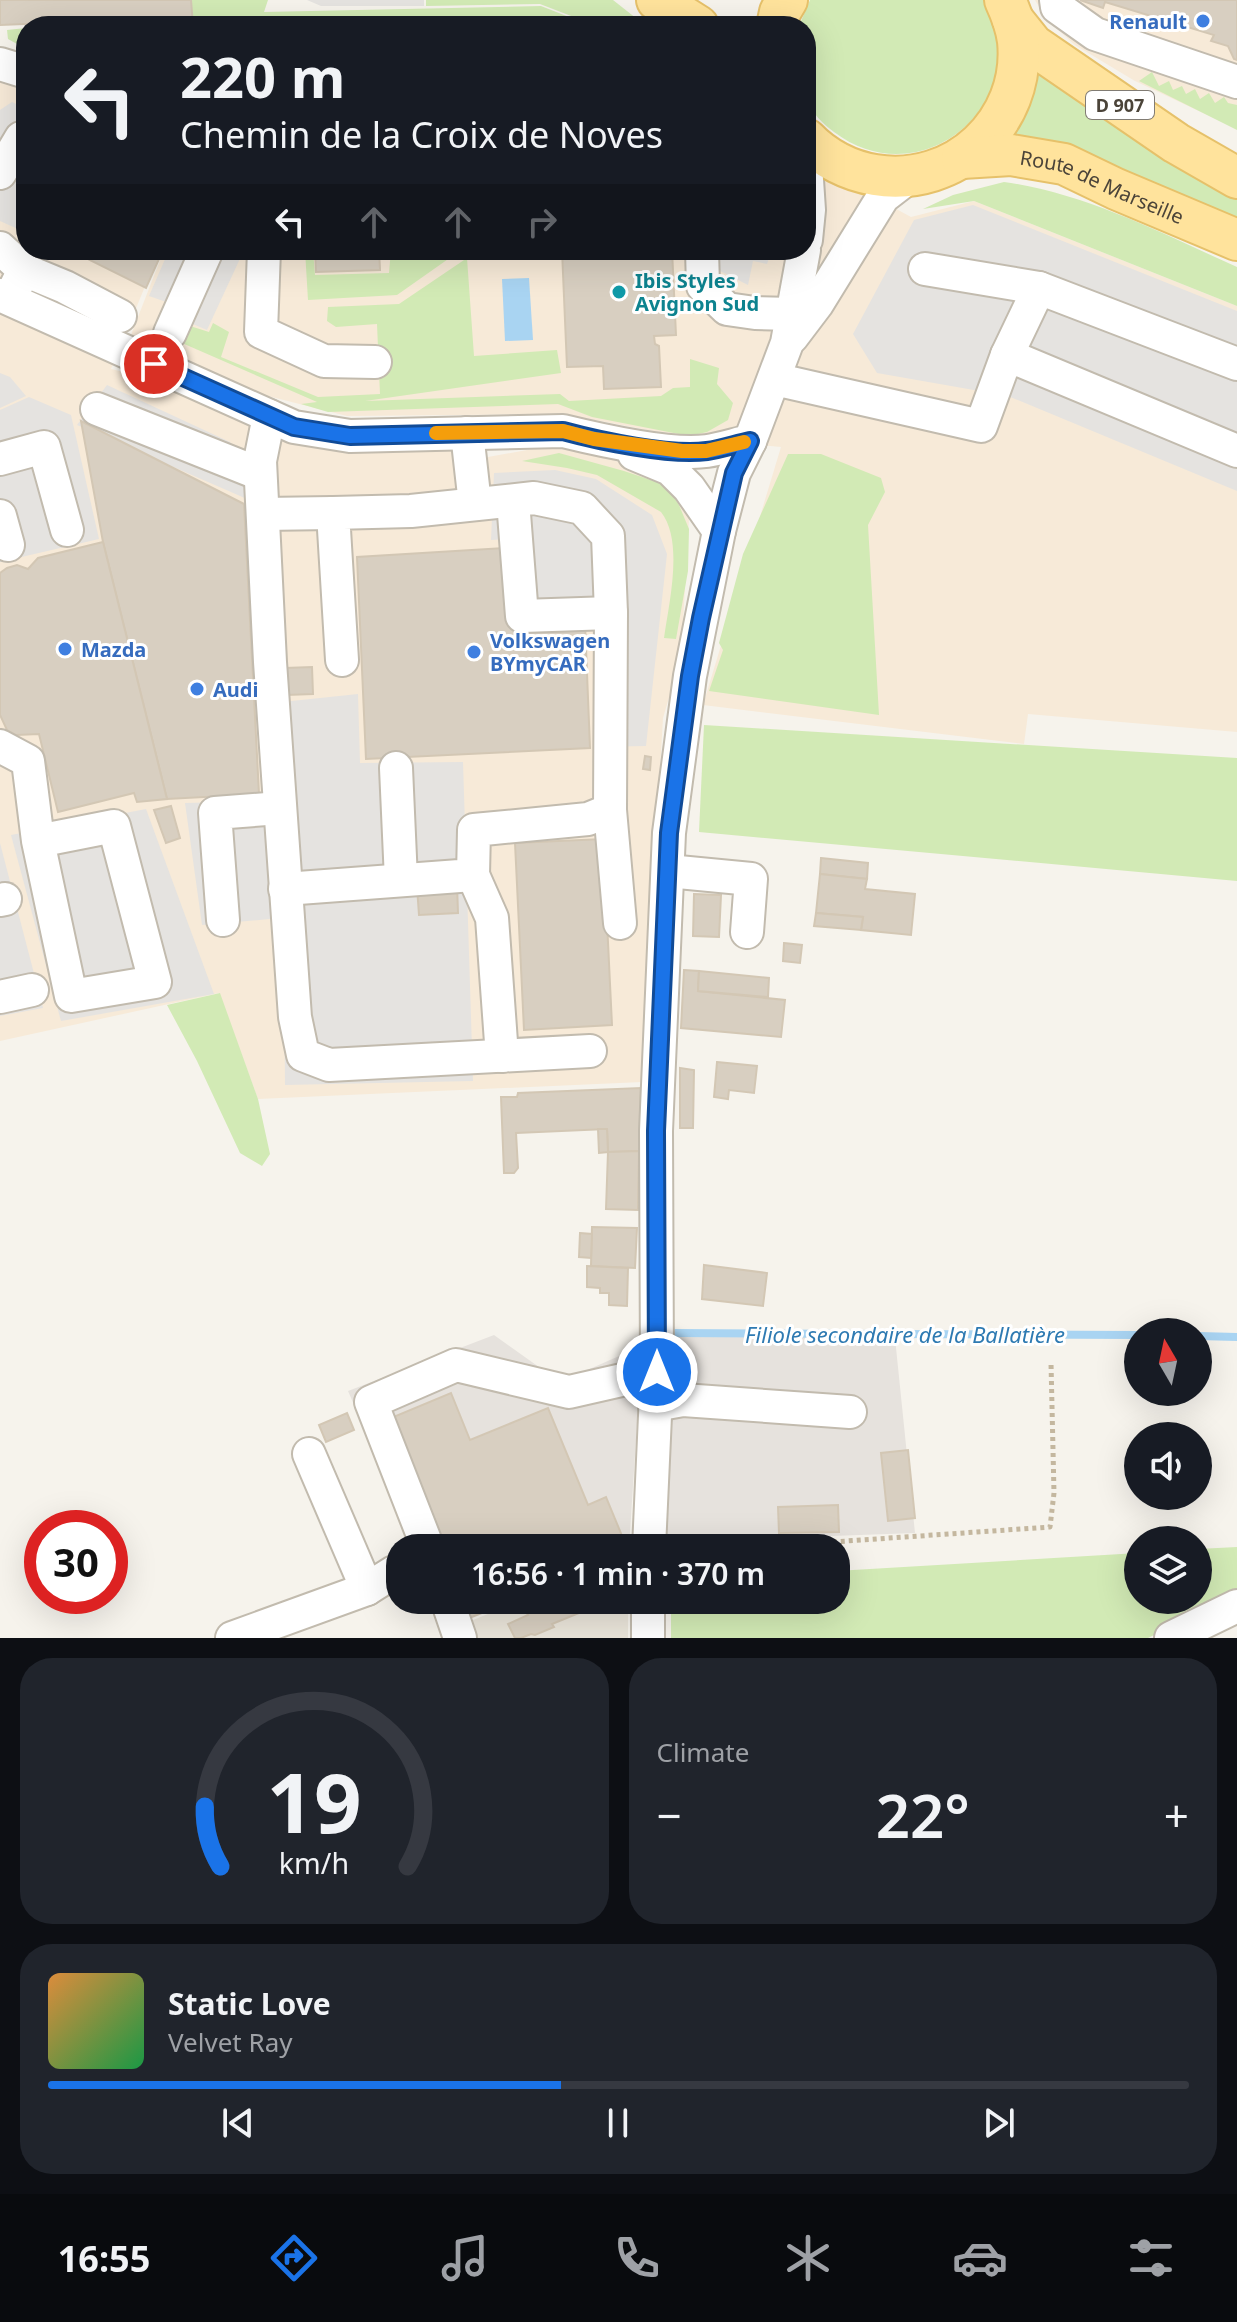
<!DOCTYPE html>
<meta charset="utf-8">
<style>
:root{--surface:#171b24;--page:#20242c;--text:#f1f3f6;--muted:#9ea1a6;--line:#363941;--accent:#1a73e8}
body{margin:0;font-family:"Noto Sans",sans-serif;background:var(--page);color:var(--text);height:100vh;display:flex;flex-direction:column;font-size:30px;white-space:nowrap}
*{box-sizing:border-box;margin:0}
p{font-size:26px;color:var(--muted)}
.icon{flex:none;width:44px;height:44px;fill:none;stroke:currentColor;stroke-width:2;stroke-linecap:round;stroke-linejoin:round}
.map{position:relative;height:1638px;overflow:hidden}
.drawer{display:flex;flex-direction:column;gap:20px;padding:20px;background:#0d0f14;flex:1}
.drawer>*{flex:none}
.guide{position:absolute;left:16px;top:16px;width:800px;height:244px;border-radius:32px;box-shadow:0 8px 32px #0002;background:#171b24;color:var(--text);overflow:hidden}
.needle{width:52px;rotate:351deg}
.fabs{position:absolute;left:1124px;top:1318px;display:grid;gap:16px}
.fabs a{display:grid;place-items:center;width:88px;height:88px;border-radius:50%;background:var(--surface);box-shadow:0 8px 32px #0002;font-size:40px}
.speed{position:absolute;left:24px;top:1510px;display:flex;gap:16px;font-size:40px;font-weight:700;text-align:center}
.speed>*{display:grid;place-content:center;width:104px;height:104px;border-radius:50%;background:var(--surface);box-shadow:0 8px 32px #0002;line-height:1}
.speed .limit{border:12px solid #d22;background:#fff;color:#111}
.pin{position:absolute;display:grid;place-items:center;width:68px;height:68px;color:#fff;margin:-34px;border:4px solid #fff;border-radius:50%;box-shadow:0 2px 8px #0007}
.me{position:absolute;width:88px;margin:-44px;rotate:0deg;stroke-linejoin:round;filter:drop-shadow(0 0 6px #0008)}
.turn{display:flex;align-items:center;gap:28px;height:168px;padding:0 32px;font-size:36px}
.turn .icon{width:104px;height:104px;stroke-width:2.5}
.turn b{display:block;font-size:56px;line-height:68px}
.lanes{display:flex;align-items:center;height:76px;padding:0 32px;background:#0003;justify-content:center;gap:40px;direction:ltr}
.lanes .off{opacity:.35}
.big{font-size:60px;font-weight:600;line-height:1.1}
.drawer .tile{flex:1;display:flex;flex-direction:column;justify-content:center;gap:12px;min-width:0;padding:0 28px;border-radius:32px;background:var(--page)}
.drawer .dial{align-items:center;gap:0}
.dial svg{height:208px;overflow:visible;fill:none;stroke:var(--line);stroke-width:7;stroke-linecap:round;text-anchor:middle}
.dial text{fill:var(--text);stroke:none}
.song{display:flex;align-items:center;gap:24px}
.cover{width:96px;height:96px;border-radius:12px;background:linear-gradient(135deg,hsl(30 70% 55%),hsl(140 70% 35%))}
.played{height:8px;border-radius:4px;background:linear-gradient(90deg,var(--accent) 45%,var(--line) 45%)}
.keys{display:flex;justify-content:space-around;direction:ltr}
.heat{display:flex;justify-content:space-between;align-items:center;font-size:44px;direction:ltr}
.drawer .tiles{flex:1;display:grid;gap:20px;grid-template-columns:1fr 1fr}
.tile:last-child{grid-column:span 2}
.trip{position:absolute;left:386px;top:1534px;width:464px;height:80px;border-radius:32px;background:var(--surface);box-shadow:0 8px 32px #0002;font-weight:600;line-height:80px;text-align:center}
.dock{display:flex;height:128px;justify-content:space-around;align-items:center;background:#090b0e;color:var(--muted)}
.dock .icon{width:56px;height:56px}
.dock .current{color:var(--accent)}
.dock b{font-size:36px;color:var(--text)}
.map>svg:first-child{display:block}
.residential{fill:#eae5da}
.commercial{fill:#f7ead8}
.industrial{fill:#e6e2dd}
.green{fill:#d2eab5}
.parking{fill:#e5e3e0}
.water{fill:#a9d4f2}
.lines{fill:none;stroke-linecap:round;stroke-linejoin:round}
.stream{stroke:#a9d4f2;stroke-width:8}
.building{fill:#d8cfc1;stroke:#d3c7b4;stroke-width:2}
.minor-casing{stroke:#c2bbae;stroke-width:36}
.major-casing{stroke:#e6c16a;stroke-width:44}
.path{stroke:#c4b79f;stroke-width:5;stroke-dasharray:4 4;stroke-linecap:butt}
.minor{stroke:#fff;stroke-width:32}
.major{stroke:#ffe39c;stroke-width:40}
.route-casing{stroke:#114b97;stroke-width:20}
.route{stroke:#1a73e8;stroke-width:14}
.slow{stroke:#f59e0b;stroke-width:14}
.shop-dot{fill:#3f7fe0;stroke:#fff;stroke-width:3}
.culture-dot{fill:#0f9aa8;stroke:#fff;stroke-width:3}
.labels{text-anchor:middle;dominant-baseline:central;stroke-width:6;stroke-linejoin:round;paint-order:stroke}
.shield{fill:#fff;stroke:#817c74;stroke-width:2}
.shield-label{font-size:18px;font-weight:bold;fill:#4b4439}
.shop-label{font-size:20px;font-weight:bold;fill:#366cbe;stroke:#fff;text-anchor:start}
.street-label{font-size:20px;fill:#4b4439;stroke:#fff}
.culture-label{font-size:20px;font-weight:bold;fill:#0d838f;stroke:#fff;text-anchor:start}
.water-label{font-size:22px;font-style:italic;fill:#2e7ab2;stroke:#fff}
</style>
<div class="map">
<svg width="1237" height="1638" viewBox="0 0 1237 1638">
<rect width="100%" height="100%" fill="#f6f3ec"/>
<!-- residential -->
<path class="residential" d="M522 1600H628V1638H456L451 1629Z"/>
<!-- commercial -->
<g class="commercial">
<path d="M1035 0H1237V129L1135 81 1075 45 1047 20Z"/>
<path d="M0 80 26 93V250H160L111 369 488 457 538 448 586 450 676 483 689 519 681 657 663 718 642 1082 258 1099 219 993 0 1041Z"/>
<path d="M806 160 911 217 974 201 1237 306V732L1028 714 1024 744 703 705 781 447 695 439 563 414 347 416 248 391 131 335 164 250H806Z"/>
</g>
<!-- industrial -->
<g class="industrial">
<path d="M494 1335 560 1382 642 1346 629 1548H416L348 1391Z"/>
<path d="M667 1335 895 1338 915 1533 667 1542Z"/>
</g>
<!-- green -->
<g class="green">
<path d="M191 0H268L264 12 541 6 592 26H193Z"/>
<path d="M426 0H613L646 26H597L540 4 426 6Z"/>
<path d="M810 0H984C1040 97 924 200 834 132 824 125 811 112 807 100 803 88 806 42 806 26H799Z"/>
<path d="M144 19V26H55Z"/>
<path d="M26 28V49L8 39 7 30Z"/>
<path d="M1039 72 1237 195V219L1072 150 1013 136 1023 119Z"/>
<path d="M1152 72 1159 86 1169 81 1173 90 1182 86 1186 94 1195 89 1200 99 1209 93 1215 103 1224 97 1228 103 1237 105V130L1139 81Z"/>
<path d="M1004 182C1085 193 1163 234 1237 267V306L974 201 923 209 953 195Z"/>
<path d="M305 250H313L315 275 389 273 391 250H461L397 295 308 300Z"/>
<path d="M467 258 474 356 557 350 561 373 365 401 560 394 569 401 661 396 673 388 690 387V359L719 368 717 384 733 403 728 420 707 432 689 436 592 417 558 404 328 412 301 404 317 402 182 343 190 326 209 332 213 323 229 332 221 357 318 397 380 394 377 324 336 327 327 321 328 307 399 304Z"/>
<path d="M559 453 624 471 666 485 679 505 689 529 688 571 676 639 664 638C669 603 684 541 661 512L597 475 567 468 522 461Z"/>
<path d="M788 454H821L881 478 885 492 868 525 879 715 709 691 723 650 719 643 743 554Z"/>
<path d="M704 725 1237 758V881L699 832Z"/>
<path d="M220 993 258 1099 270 1154 262 1166 240 1153 197 1061 167 1005Z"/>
<path d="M1237 1547V1594L1148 1638H671V1600H836V1571L1138 1553V1600H1198V1549Z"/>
</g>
<!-- parking -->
<g class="parking">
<path d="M307 0H424V6H321Z"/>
<path d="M12 102 26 109V214L18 229 0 221V110Z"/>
<path d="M973 205 1237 311V491L1008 396 877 373 853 334 914 220Z"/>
<path d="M169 250H244L207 330 188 322 169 303 149 296Z"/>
<path d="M711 250H772L767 264 753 261 748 285 714 268Z"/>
<path d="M0 373 10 377 26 396 0 408Z"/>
<path d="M107 385 230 442 244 461 247 499 77 425Z"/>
<path d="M29 397 71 415 99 539 0 562V410Z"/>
<path d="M555 470 596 479 652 515 667 554 646 746 595 747 598 622 517 623 508 539 491 540 494 473Z"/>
<path d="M358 694 360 763 463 762 473 1081 285 1085 282 702Z"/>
<path d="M270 801V919L202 925 185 803Z"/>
<path d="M146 809 214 994 61 1021 11 835Z"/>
<path d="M0 843 43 1008 0 1016Z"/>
</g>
<!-- water -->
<path class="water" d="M529 278 533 340 505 341 502 279Z"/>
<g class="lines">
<!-- stream -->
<g class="stream">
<path d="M672 1333 1138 1335"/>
<path d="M1198 1336 1237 1337"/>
</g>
</g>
<!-- building -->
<g class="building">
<path d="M0 0H191L193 26H144V19L0 25Z"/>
<path d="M1080 0H1237V60L1234 59 1228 46 1211 41 1214 35 1105 2 1103 8Z"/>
<path d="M43 250H163L146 288 82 256 77 258 57 257Z"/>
<path d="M315 250H379L380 270 316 272Z"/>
<path d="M562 250H672L676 335 654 336 655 344 659 346 661 387 604 389 603 366 567 367Z"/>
<path d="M81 421 244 504 259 794 167 799 103 542Z"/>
<path d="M103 542 167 799 137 802 134 793 58 812 39 734 16 735 7 730 0 715V573L7 568 17 565 28 569 38 558Z"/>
<path d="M504 548 511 629 585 623 590 748 366 759 357 557Z"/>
<path d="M312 667 313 694 286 695 285 668Z"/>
<path d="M645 756 651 757 650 770 643 769Z"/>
<path d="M171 806 180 838 166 843 154 810Z"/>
<path d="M603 839 612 1025 524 1030 515 843Z"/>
<path d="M821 858 868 863 867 879 820 874Z"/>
<path d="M820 874 867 879 865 889 915 894 911 935 861 930 863 917 816 913Z"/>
<path d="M457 885 458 913 419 915 417 887Z"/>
<path d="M694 894 721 895 719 937 693 936Z"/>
<path d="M816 913 863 917 861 930 814 926Z"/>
<path d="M784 943 802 945 800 963 783 961Z"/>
<path d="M684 970 699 971 698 991 785 1000 781 1037 681 1028Z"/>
<path d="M699 971 769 978 768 997 698 991Z"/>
<path d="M717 1062 757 1066 754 1093 729 1090 728 1099 714 1097Z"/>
<path d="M680 1068 694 1070 693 1128H680Z"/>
<path d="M641 1088 639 1151 608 1152 607 1129 516 1133 518 1168 514 1173H504L501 1097H517L518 1093Z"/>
<path d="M598 1129H607L608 1152 599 1153Z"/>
<path d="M639 1151 638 1210 606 1209 608 1152Z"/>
<path d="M592 1227 637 1228 635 1268 591 1266Z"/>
<path d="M580 1233 592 1234 591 1258 579 1257Z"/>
<path d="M704 1265 767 1273 763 1306 702 1299Z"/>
<path d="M587 1266 628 1268 627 1306 609 1305V1293H600V1288L587 1287Z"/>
<path d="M451 1393 470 1440 548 1408 588 1505 606 1497 627 1548H437L391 1418Z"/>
<path d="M347 1413 354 1430 326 1442 319 1425Z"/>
<path d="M908 1450 915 1518 888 1521 881 1453Z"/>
<path d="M838 1505 839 1532 779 1533 778 1507Z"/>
<path d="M459 1600H514L467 1619Z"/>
<path d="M534 1600H599L601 1604 552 1624 554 1627 535 1635 531 1634 521 1638H515L508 1624 528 1615 523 1605Z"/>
</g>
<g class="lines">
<!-- minor casing -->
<g class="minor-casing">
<g id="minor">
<path d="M1056 0 1057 7 1095 34 1237 82"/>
<path d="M0 64 26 72"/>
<path d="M806 165 809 210 806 240"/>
<path d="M0 173 21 138"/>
<path d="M0 248 24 270 14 290"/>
<path d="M264 250 261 332 324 361 375 362"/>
<path d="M702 250 703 286 727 309 755 313 792 314"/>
<path d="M925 269 1039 288"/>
<path d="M24 270 65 287 120 316"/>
<path d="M0 295 294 427 350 436 563 431C600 440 670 456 707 451 721 449 736 444 750 441"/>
<path d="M170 333 207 250"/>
<path d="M792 337 817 304 883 197 909 177"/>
<path d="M1007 355 1237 451"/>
<path d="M774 379 981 426 1007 355 1039 288 1237 364"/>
<path d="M97 409 260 474"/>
<path d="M269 416 260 461 270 662 295 1017 303 1055 329 1065 590 1051"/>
<path d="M467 433 475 504"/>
<path d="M634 454 670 469 689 488 719 531"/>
<path d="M0 459 44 447 67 530"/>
<path d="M513 501 522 616 611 613"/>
<path d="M263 514 333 513"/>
<path d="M0 516 8 545"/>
<path d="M0 746 28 761 38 841 71 996 155 982 114 826 38 841"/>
<path d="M396 768 401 880"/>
<path d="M610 810 620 923"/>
<path d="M668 871 751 879 747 932"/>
<path d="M473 875 492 918 502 1056"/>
<path d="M285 889 473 875 474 830 588 819 610 810 611 613 608 536 582 508 534 498 411 511 333 513 342 660"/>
<path d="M0 900 5 899"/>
<path d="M223 920 215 813 280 808"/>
<path d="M0 997 32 990"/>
<path d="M655 1405 683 1400 850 1412"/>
<path d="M309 1454 367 1589"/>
<path d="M428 1548 371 1402 456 1365 569 1392 657 1372"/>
<path d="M649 1548 657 1372 656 1131 669 833 690 676 719 531 734 473 750 441 787 343 804 250"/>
<path d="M447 1600 460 1638"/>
<path d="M232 1638 367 1589 394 1572"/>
<path d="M648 1638V1600"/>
<path d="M1171 1638 1237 1606"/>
</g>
</g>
<!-- major casing -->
<g class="major-casing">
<g id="major">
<path d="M657 0 698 26"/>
<path d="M1013 20 1033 45 1176 143 1237 178"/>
<path d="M777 26 780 12 787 0"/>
<path d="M806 139C824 158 849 171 875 175 955 188 1026 122 1018 41 1016 26 1011 13 1005 0"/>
<path id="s1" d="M962 158 1011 155 1064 164 1116 189 1237 240"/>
</g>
</g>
<!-- path -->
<path class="path" d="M745 1548 1050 1527 1054 1493 1051 1363"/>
<!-- minor -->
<use href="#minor" class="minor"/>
<!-- major -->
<use href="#major" class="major"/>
</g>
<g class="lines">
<!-- route casing -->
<g class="route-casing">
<path id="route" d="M154 364 294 427 350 436 563 431C600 441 670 456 707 451 721 449 736 444 750 441L734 473 701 618 690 676 669 833 656 1131 657 1372"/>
</g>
<!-- route -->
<use href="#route" class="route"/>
<!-- slow -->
<path class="slow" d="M436 433 563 431 594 439 682 451H706L744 442"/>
</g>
<!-- markers -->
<g class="shop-dot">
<circle cx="1203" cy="21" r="8"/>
<circle cx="65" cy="649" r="8"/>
<circle cx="474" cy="652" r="8"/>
<circle cx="197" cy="689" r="8"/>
</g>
<circle class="culture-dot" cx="619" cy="292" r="8"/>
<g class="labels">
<!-- shield labels -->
<rect class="shield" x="1086" y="91" width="68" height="28" rx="6"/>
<g class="shield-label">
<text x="1120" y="105">D 907</text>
</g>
<!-- shop labels -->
<g class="shop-label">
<text x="1187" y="21" text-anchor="end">Renault</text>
<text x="490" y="640">Volkswagen<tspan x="490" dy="23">BYmyCAR</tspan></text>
<text x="81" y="649">Mazda</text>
<text x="213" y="689">Audi</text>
</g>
<!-- street labels -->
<g class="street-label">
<text stroke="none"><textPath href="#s1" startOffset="146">Route de Marseille</textPath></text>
</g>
<!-- culture labels -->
<g class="culture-label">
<text x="635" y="280">Ibis Styles<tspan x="635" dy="23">Avignon Sud</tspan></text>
</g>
<!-- water labels -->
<g class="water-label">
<text x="905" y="1334">Filiole secondaire de la Ballatière</text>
</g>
</g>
</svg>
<div class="fabs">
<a><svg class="needle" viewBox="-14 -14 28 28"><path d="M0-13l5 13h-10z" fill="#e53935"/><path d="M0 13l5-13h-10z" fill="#9ea1a6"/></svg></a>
<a><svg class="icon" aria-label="sound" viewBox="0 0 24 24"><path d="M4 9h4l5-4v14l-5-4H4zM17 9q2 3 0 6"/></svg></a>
<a><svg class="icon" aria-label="layers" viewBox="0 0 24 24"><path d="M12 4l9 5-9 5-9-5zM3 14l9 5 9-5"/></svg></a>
</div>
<div class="speed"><div class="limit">30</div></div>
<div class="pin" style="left:154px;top:364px;background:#d93025"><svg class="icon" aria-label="arrive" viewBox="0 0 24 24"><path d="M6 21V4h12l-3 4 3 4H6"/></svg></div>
<svg class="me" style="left:657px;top:1372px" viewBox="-20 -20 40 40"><circle r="17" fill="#1a73e8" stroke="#fff" stroke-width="3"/><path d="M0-11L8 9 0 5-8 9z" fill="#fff"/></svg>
<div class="trip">16:56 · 1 min · 370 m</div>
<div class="guide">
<div class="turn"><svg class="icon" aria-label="left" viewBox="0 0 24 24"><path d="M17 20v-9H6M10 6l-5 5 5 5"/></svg><div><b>220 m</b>Chemin de la Croix de Noves</div></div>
<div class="lanes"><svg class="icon" aria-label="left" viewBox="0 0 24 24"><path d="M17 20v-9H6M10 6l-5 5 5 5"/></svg><svg class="icon off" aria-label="ahead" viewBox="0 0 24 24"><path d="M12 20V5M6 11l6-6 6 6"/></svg><svg class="icon off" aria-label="ahead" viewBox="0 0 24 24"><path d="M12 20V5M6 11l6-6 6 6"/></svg><svg class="icon off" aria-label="right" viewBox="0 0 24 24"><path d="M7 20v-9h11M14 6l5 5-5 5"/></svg></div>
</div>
</div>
<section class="drawer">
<div class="tiles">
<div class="tile dial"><svg viewBox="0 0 100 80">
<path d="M14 69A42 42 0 1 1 86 69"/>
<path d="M14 69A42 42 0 0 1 8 46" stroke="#1a73e8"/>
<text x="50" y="56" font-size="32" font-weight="700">19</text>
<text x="50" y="72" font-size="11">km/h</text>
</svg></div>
<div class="tile"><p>Climate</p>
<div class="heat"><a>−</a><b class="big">22°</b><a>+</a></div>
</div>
<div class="tile">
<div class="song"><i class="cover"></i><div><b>Static Love</b><p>Velvet Ray</p></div></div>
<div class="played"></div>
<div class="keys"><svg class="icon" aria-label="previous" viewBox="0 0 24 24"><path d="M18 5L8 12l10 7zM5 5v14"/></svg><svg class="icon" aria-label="pause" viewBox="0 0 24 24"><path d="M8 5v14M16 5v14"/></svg><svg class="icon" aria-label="next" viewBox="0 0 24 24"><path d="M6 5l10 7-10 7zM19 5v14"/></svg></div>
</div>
</div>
</section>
<nav class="dock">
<b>16:55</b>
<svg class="icon current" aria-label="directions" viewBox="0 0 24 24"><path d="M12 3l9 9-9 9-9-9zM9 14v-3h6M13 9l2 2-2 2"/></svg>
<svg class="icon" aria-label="music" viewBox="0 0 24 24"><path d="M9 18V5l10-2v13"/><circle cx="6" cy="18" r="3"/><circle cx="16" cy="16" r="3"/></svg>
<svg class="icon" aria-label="phone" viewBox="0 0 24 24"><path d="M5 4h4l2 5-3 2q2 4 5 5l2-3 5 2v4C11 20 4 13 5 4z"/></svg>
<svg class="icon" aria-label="climate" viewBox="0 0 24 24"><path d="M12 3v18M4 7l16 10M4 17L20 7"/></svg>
<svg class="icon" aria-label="car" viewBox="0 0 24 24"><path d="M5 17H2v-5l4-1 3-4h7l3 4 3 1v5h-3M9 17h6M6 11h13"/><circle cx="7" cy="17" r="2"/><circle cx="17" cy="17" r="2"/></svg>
<svg class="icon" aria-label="filters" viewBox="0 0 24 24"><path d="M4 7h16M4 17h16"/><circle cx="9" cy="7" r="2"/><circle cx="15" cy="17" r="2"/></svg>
</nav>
